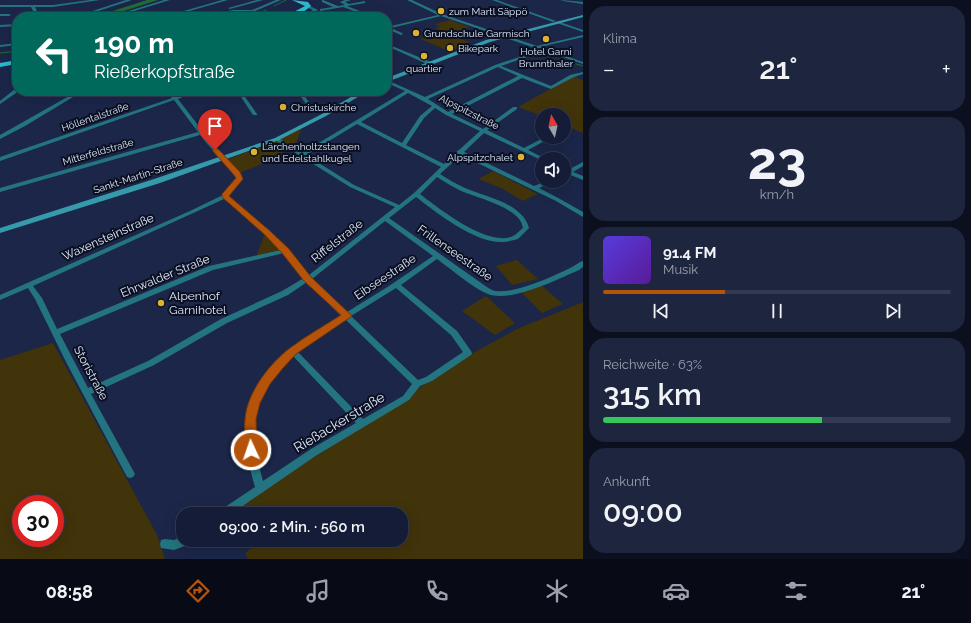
<!DOCTYPE html>
<html lang="de">
<meta charset="utf-8">
<style>
:root{--surface:#141c37;--page:#1d253f;--text:#f1f3f6;--muted:#9da1ad;--line:#333a52;--accent:#b45309}
body{margin:0;font-family:Raleway,sans-serif;background:var(--page);color:var(--text);height:100vh;display:flex;flex-direction:column;font-size:15px;white-space:nowrap}
*{box-sizing:border-box;margin:0}
p{font-size:13px;color:var(--muted)}
.icon{flex:none;width:22px;height:22px;fill:none;stroke:currentColor;stroke-width:2;stroke-linecap:round;stroke-linejoin:round}
.map{position:relative;flex:1;overflow:hidden}
.side{display:flex;flex-direction:column;gap:6px;padding:6px;background:#0b0f1e;width:388px}
.side>*{flex:none}
.banner{position:absolute;left:12px;top:12px;width:380px;height:84px;border-radius:16px;box-shadow:0 4px 16px #0002,0 0 0 1px var(--line);background:#00695c;color:#fff;overflow:hidden}
.needle{width:26px;rotate:351deg}
.buttons{position:absolute;left:535px;top:108px;display:grid;gap:8px}
.buttons a{display:grid;place-items:center;width:36px;height:36px;border-radius:50%;background:var(--surface);box-shadow:0 4px 16px #0002,0 0 0 1px var(--line);font-size:20px}
.speed{position:absolute;left:12px;top:495px;display:flex;gap:8px;font-size:20px;font-weight:700;text-align:center}
.speed>*{display:grid;place-content:center;width:52px;height:52px;border-radius:50%;background:var(--surface);box-shadow:0 4px 16px #0002,0 0 0 1px var(--line);line-height:1}
.speed .limit{border:6px solid #d22;background:#fff;color:#111}
.pin{position:absolute;display:grid;place-items:center;width:34px;height:34px;color:#fff;margin:-41px -17px;border-radius:50% 50% 50% 0;rotate:-45deg;box-shadow:0 0 4px #0007}
.pin .icon{rotate:45deg}
.me{position:absolute;width:44px;margin:-22px;rotate:357deg;stroke-linejoin:round;filter:drop-shadow(0 0 3px #0008)}
.turn{display:flex;align-items:center;gap:14px;height:84px;padding:0 16px;font-size:18px}
.turn .icon{width:52px;height:52px;stroke-width:2.5}
.turn b{display:block;font-size:28px;line-height:34px}
.big{font-size:30px;font-weight:600;line-height:1.1}
.side .card{flex:1;display:flex;flex-direction:column;justify-content:center;gap:6px;min-width:0;padding:0 14px;border-radius:16px;background:var(--page)}
.side .dial{align-items:center;gap:0}
.dial b{font-size:52px;line-height:1}
.song{display:flex;align-items:center;gap:12px}
.cover{width:48px;height:48px;border-radius:6px;background:linear-gradient(135deg,hsl(250 70% 55%),hsl(270 70% 35%))}
.played{height:4px;border-radius:2px;background:linear-gradient(90deg,var(--accent) 35%,var(--line) 35%)}
.keys{display:flex;justify-content:space-around;direction:ltr}
.heat{display:flex;justify-content:space-between;align-items:center;font-size:22px;direction:ltr}
.charge{height:6px;border-radius:3px;background:linear-gradient(90deg,#34c759 63%,var(--line) 0)}
.trip{position:absolute;left:176px;top:507px;width:232px;height:40px;border-radius:16px;background:var(--surface);box-shadow:0 4px 16px #0002,0 0 0 1px var(--line);font-weight:600;line-height:40px;text-align:center}
.tabs{display:flex;height:64px;justify-content:space-around;align-items:center;background:#080b16;color:var(--muted)}
.tabs .icon{width:28px;height:28px}
.tabs .current{color:var(--accent)}
.tabs b{font-size:18px;color:var(--text)}
main{display:flex;flex:1;min-height:0}
.map>svg:first-child{display:block}
.green{fill:#41330a;fill-rule:evenodd}
.water{fill:#216c35}
.lines{fill:none;stroke-linecap:round;stroke-linejoin:round}
.stream{stroke:#216c35;stroke-width:1}
.minor{fill:#237480;fill-rule:evenodd}
.secondary{fill:#359baa;fill-rule:evenodd}
.primary{fill:#2abbcf;fill-rule:evenodd}
.route{fill:#b45309;stroke:#753606}
.poi-dot{fill:#dcb233;stroke:#0b1020;stroke-width:1.5}
.labels{text-anchor:middle;dominant-baseline:central;stroke-width:4;stroke-linejoin:round;paint-order:stroke}
.far-poi-label{font-size:10px;fill:#dde6fe;stroke:#0b1020;text-anchor:start}
.far-street-label{font-size:10px;fill:#dde6fe;stroke:#0b1020}
.street-label{font-size:12px;fill:#dde6fe;stroke:#0b1020}
.poi-label{font-size:12px;fill:#dde6fe;stroke:#0b1020;text-anchor:start}
.near-street-label{font-size:14px;fill:#dde6fe;stroke:#0b1020}
</style>
<main>
<div class="map">
<svg width="583" height="559" viewBox="0 0 583 559">
<rect width="100%" height="100%" fill="#1b2649"/>
<!-- green -->
<g class="green">
<path d="M450 20 470 27 449 34 469 42 465 44 467 45 449 51 420 39 444 32 435 28 440 27 435 24Z"/>
<path d="M573 76 583 80V133L564 125V115H542V116L518 107Z"/>
<path d="M302 128 294 148 280 139Z"/>
<path d="M277 140 289 150 267 158 270 161 239 173 226 160Z"/>
<path d="M493 171 538 194 523 201 501 188 478 179Z"/>
<path d="M265 233 284 251 256 257Z"/>
<path d="M516 260H517L538 279 512 285 496 266Z"/>
<path d="M541 285 563 304 542 313 521 292Z"/>
<path d="M486 296 515 323 495 335 462 311Z"/>
<path d="M583 302V559H248L245 553 262 540H401V514H245L240 506 469 355 517 329Z"/>
<path d="M53 343 157 535 165 559H0V360ZM21 504H55V538H21Z"/>
</g>
<!-- water -->
<path class="water" d="M147 0H158L105 17H94Z"/>
<g class="lines">
<!-- stream -->
<g class="stream">
<path d="M274 6 286 0"/>
<path d="M259 13 266 10"/>
<path d="M234 17 250 14"/>
<path d="M0 53 17 51"/>
<path d="M576 64 583 66"/>
</g>
<!-- minor -->
<g class="minor">
<path d="M90 0H100L53 7H35L37 11 44 17C37 17 34 13 31 7H0V5H53Z"/>
<path d="M126 0H132L80 17H74Z"/>
<path d="M164 0H170L115 17H109Z"/>
<path d="M222 0H228L169 17H163Z"/>
<path d="M257 0H263L230 9 228 8Z"/>
<path d="M276 0H281L253 12H233L205 17H197L233 10H252Z"/>
<path d="M323 0 338 6 345 5 340 2 345 0H351L345 2 349 4 365 1V3L347 6 375 17H370L343 7 320 11V9L333 7 322 2V0Z"/>
<path d="M407 0H412L442 14 537 46 583 35V37L540 47 583 62V64L545 51 501 66 551 86 570 75 583 72V74L574 77 551 89 522 78 452 114 483 129 513 107H517V109L487 130 524 148 545 137H552L528 150 546 159H542L541 160 484 133 464 152 534 186 547 181H555L539 188 560 199 583 212V217L556 201 461 155 440 174C448 179 456 184 465 188 486 197 522 203 529 228L518 239C513 240 507 242 502 242 475 243 437 213 416 197L389 218 484 285C487 287 491 290 495 291 515 294 554 276 572 267 576 265 579 262 583 261V267L579 270C558 279 511 303 488 294 473 288 451 269 437 259L401 285 457 331 471 351 472 353 471 355 432 381 420 386 409 400 317 455 231 514H218L219 511 255 487C249 466 244 445 245 423 249 370 301 340 341 316L307 282 288 295 227 323 154 365 91 394 135 474 133 477 130 478 127 477 66 362 35 299 28 288 0 300V295L190 211 223 195 236 179 235 174 207 144 200 135 0 192V188L198 132 174 100 0 161V157L172 98 163 91H168L176 96 191 91H197L178 99 211 142 241 174 242 179 228 196 269 231 288 250 309 275 395 207 350 187 275 140V138H279L302 153 405 91 387 83V80L425 97 495 65 541 50 441 16 391 28 402 33 403 34 401 35 387 29V27L438 15ZM498 67 518 76 448 112 428 99ZM408 93 432 106 420 116 402 143 361 122ZM435 108 446 115 480 131 459 150 457 151V153L444 164 406 145 424 118ZM357 124 441 167 414 193 399 205 354 185 306 155ZM437 177C445 182 453 187 461 191 476 197 514 207 521 222 522 223 522 226 523 228 520 230 517 234 513 236 489 248 438 208 420 194ZM224 199 265 233 281 250 209 266 57 329 42 298 33 286ZM385 221 433 256 389 286 347 312 312 279ZM284 253 304 278 282 291 221 319 148 361 88 388 60 334 213 270ZM396 288 451 335 463 352 426 377 418 380 351 316ZM346 320 412 384 403 396 363 419 298 352 319 336ZM293 356 356 423 311 449 263 481C249 430 248 392 293 356Z"/>
<path d="M492 0H497L556 21 553 22Z"/>
<path d="M561 0 583 2V4L563 1Z"/>
<path d="M306 5H308L318 10 303 17H298L313 10 306 7Z"/>
<path d="M204 12 205 14 187 17H179Z"/>
<path d="M0 14H9L11 15 9 16H0Z"/>
<path d="M557 21 583 30V32L557 23Z"/>
<path d="M17 24V26L0 27V25Z"/>
<path d="M17 43V45L0 47V45Z"/>
<path d="M387 44 431 62V63L427 64 387 46Z"/>
<path d="M15 89H17V91H19L0 104V101Z"/>
<path d="M78 91H83L25 126 0 139V135Z"/>
<path d="M237 91H241L257 114V115H253Z"/>
<path d="M297 91H301L314 109V110H310Z"/>
<path d="M566 127 569 129 564 132V128Z"/>
<path d="M583 162V166L573 172 583 176V180L568 174 564 176V170H568Z"/>
<path d="M183 536V540H191L190 544 174 550 161 548 160 544 161 540 165 539 174 540Z"/>
</g>
<!-- secondary -->
<g class="secondary">
<path d="M583 15V17L490 42 387 82V78L486 40Z"/>
<path d="M361 91H368L326 116 279 140 160 183 0 233V228L154 179 275 138 322 114Z"/>
</g>
<!-- primary -->
<g class="primary">
<path d="M292 0 308 2 311 6C303 13 295 17 284 17L305 6Z"/>
<path d="M17 60V64L0 67V63Z"/>
</g>
</g>
<!-- route -->
<path class="route" d="M215 148 218 149 240 172 243 179 229 196 270 231 289 249 311 277 352 316 296 354 283 368 270 384 260 403 256 419 257 450 255 453 251 455 247 453 245 450C245 440 244 429 245 419 247 393 269 364 290 348 306 336 324 326 341 315L304 281 282 253 264 234 222 197V194L236 178 234 175 212 150Z"/>
<!-- markers -->
<g class="poi-dot">
<circle cx="441" cy="11" r="4"/>
<circle cx="416" cy="33" r="4"/>
<circle cx="546" cy="39" r="4"/>
<circle cx="450" cy="48" r="4"/>
<circle cx="424" cy="56" r="4"/>
<circle cx="283" cy="107" r="4"/>
<circle cx="254" cy="152" r="4"/>
<circle cx="521" cy="157" r="4"/>
<circle cx="161" cy="303" r="4"/>
</g>
<g class="labels">
<!-- far-poi labels -->
<g class="far-poi-label">
<text x="449" y="11">zum Martl Säppö</text>
<text x="424" y="33">Grundschule Garmisch</text>
<text x="458" y="48">Bikepark</text>
<text x="546" y="51" text-anchor="middle">Hotel Garni<tspan x="546" dy="12">Brunnthaler</tspan></text>
<text x="424" y="68" text-anchor="middle">quartier</text>
<text x="291" y="107">Christuskirche</text>
<text x="262" y="146">Lärchenholtzstangen<tspan x="262" dy="12">und Edelstahlkugel</tspan></text>
<text x="513" y="157" text-anchor="end">Alpspitzchalet</text>
</g>
<!-- far-street labels -->
<g class="far-street-label">
<text transform="translate(469 112) rotate(27)">Alpspitzstraße</text>
<text transform="translate(95 117) rotate(-19)">Höllentalstraße</text>
<text transform="translate(98 152) rotate(-16)">Mitterfeldstraße</text>
<text transform="translate(138 176) rotate(-18)">Sankt-Martin-Straße</text>
</g>
<!-- street labels -->
<g class="street-label">
<text transform="translate(108 237) rotate(-24)">Waxensteinstraße</text>
<text transform="translate(337 241) rotate(-38)">Riffelstraße</text>
<text transform="translate(455 253) rotate(35)">Frillenseestraße</text>
<text transform="translate(165 276) rotate(-22)">Ehrwalder Straße</text>
<text transform="translate(385 277) rotate(-34)">Eibseestraße</text>
<text transform="translate(91 373) rotate(62)">Storistraße</text>
</g>
<!-- poi labels -->
<g class="poi-label">
<text x="169" y="296">Alpenhof<tspan x="169" dy="14">Garnihotel</tspan></text>
</g>
<!-- near-street labels -->
<g class="near-street-label">
<text transform="translate(339 422) rotate(-31)">Rießackerstraße</text>
</g>
</g>
</svg>
<div class="buttons">
<a><svg class="needle" viewBox="-14 -14 28 28"><path d="M0-13l5 13h-10z" fill="#e53935"/><path d="M0 13l5-13h-10z" fill="#9da1ad"/></svg></a>
<a><svg class="icon" aria-label="sound" viewBox="0 0 24 24"><path d="M4 9h4l5-4v14l-5-4H4zM17 9q2 3 0 6"/></svg></a>
</div>
<div class="speed"><div class="limit">30</div></div>
<div class="pin" style="left:215px;top:150px;background:#d93025"><svg class="icon" aria-label="arrive" viewBox="0 0 24 24"><path d="M6 21V4h12l-3 4 3 4H6"/></svg></div>
<svg class="me" style="left:251px;top:450px" viewBox="-20 -20 40 40"><circle r="17" fill="#b45309" stroke="#fff" stroke-width="3"/><path d="M0-11L8 9 0 5-8 9z" fill="#fff"/></svg>
<div class="trip">09:00 · 2 Min. · 560 m</div>
<div class="banner">
<div class="turn"><svg class="icon" aria-label="left" viewBox="0 0 24 24"><path d="M17 20v-9H6M10 6l-5 5 5 5"/></svg><div><b>190 m</b>Rießerkopfstraße</div></div>
</div>
</div>
<section class="side">
<div class="card"><p>Klima</p>
<div class="heat"><a>−</a><b class="big">21°</b><a>+</a></div>
</div>
<div class="card dial"><b>23</b><p>km/h</p></div>
<div class="card">
<div class="song"><i class="cover"></i><div><b>91.4 FM</b><p>Musik</p></div></div>
<div class="played"></div>
<div class="keys"><svg class="icon" aria-label="previous" viewBox="0 0 24 24"><path d="M18 5L8 12l10 7zM5 5v14"/></svg><svg class="icon" aria-label="pause" viewBox="0 0 24 24"><path d="M8 5v14M16 5v14"/></svg><svg class="icon" aria-label="next" viewBox="0 0 24 24"><path d="M6 5l10 7-10 7zM19 5v14"/></svg></div>
</div>
<div class="card"><p>Reichweite · 63%</p><b class="big">315 km</b><div class="charge"></div></div>
<div class="card"><p>Ankunft</p><b class="big">09:00</b></div>
</section>
</main>
<nav class="tabs">
<b>08:58</b>
<svg class="icon current" aria-label="directions" viewBox="0 0 24 24"><path d="M12 3l9 9-9 9-9-9zM9 14v-3h6M13 9l2 2-2 2"/></svg>
<svg class="icon" aria-label="music" viewBox="0 0 24 24"><path d="M9 18V5l10-2v13"/><circle cx="6" cy="18" r="3"/><circle cx="16" cy="16" r="3"/></svg>
<svg class="icon" aria-label="phone" viewBox="0 0 24 24"><path d="M5 4h4l2 5-3 2q2 4 5 5l2-3 5 2v4C11 20 4 13 5 4z"/></svg>
<svg class="icon" aria-label="climate" viewBox="0 0 24 24"><path d="M12 3v18M4 7l16 10M4 17L20 7"/></svg>
<svg class="icon" aria-label="car" viewBox="0 0 24 24"><path d="M5 17H2v-5l4-1 3-4h7l3 4 3 1v5h-3M9 17h6M6 11h13"/><circle cx="7" cy="17" r="2"/><circle cx="17" cy="17" r="2"/></svg>
<svg class="icon" aria-label="filters" viewBox="0 0 24 24"><path d="M4 7h16M4 17h16"/><circle cx="9" cy="7" r="2"/><circle cx="15" cy="17" r="2"/></svg>
<b>21°</b>
</nav>
